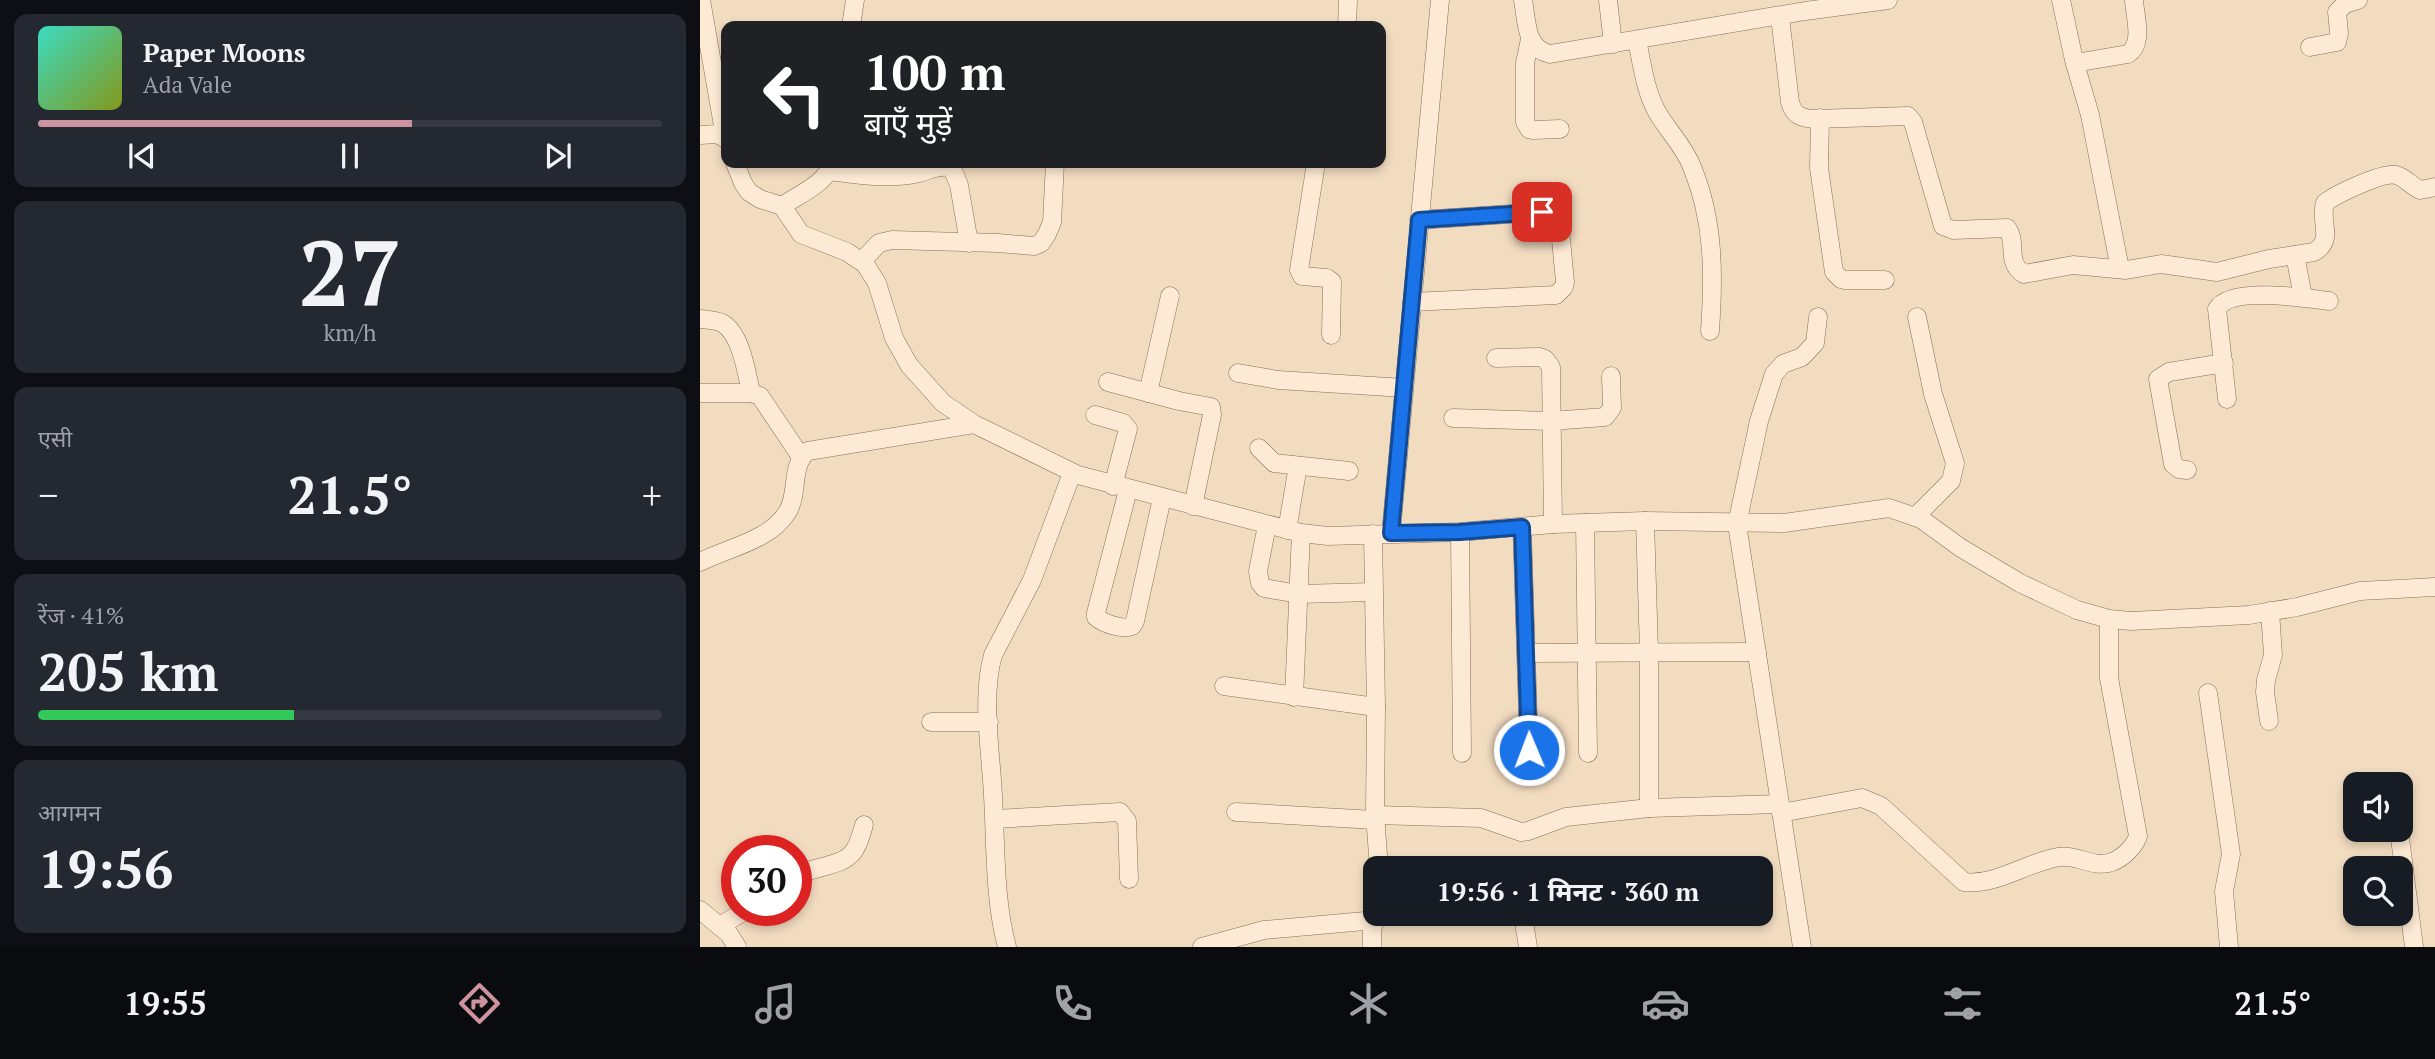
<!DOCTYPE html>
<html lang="hi">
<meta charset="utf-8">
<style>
:root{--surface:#171b24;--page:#242831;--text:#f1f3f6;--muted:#9ea1a6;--line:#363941;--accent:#cd949f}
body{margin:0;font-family:"PT Serif","Noto Sans Devanagari",serif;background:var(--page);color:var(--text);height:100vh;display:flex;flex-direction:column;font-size:26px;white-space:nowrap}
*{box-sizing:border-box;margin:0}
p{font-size:23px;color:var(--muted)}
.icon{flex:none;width:38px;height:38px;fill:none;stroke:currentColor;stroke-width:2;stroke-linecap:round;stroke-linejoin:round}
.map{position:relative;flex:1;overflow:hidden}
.side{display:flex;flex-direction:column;gap:14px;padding:14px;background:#0d0f14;width:700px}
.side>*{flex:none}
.hud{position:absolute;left:21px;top:21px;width:665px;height:147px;border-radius:14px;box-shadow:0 4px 10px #0003;background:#202124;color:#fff;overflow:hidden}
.buttons{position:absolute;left:1643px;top:772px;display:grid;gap:14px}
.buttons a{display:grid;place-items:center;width:70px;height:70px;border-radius:14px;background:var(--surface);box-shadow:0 4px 10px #0003;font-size:35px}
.speed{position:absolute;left:21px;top:835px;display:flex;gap:14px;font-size:35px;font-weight:700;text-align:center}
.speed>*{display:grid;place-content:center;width:91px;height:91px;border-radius:50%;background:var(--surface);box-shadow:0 4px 10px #0003;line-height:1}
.speed .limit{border:10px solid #d22;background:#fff;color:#111}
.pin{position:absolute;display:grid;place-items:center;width:60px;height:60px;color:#fff;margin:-30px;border-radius:14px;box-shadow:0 4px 10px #0006}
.me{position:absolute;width:77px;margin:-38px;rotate:359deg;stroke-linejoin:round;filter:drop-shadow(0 0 5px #0008)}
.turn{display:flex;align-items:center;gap:24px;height:147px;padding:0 28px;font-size:32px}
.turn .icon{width:91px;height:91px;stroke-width:2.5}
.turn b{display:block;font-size:49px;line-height:60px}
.big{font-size:52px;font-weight:700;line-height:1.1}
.side .tile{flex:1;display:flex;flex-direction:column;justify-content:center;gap:10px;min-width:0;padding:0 24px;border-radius:14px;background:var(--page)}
.side .dial{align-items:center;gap:0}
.dial b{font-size:91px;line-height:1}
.song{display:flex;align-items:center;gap:21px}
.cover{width:84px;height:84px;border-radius:10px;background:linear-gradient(135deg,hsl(170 70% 55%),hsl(70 70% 35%))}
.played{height:7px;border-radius:4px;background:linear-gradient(90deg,var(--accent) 60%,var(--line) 60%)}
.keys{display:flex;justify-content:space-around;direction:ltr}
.heat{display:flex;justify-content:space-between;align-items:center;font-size:38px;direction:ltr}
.charge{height:10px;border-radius:5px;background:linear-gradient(90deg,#34c759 41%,var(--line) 0)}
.trip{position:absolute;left:663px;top:856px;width:410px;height:70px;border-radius:14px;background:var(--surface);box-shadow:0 4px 10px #0003;font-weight:700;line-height:70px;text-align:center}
.menu{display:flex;height:112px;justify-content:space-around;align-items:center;background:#090b0e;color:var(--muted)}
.menu .icon{width:49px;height:49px}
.menu .on{color:var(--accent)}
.menu b{font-size:32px;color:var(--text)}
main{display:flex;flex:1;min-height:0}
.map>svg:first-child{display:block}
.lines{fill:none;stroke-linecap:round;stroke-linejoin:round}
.minor-casing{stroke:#8d6b56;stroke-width:19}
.minor{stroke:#fcead4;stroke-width:18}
.route-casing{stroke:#114b97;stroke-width:18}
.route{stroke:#1a73e8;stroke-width:12}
</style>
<main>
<section class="side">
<div class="tile">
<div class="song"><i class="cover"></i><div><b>Paper Moons</b><p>Ada Vale</p></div></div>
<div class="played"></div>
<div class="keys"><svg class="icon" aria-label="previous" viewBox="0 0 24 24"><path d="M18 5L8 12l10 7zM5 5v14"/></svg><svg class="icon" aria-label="pause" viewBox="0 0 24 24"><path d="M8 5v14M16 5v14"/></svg><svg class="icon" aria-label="next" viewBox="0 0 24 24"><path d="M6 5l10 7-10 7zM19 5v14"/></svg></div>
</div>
<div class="tile dial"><b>27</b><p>km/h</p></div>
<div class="tile"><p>एसी</p>
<div class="heat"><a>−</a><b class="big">21.5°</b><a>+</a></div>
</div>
<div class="tile"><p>रेंज · 41%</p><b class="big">205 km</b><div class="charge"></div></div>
<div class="tile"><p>आगमन</p><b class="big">19:56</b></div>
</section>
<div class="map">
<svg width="1735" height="947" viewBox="0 0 1735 947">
<rect width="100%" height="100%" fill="#f2dcc0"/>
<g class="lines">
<!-- minor casing -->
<g class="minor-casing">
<g id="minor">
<path d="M1 0 25 137"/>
<path d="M823 0C827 21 825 49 850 54L1105 11 1188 0"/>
<path d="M908 0 913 44"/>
<path d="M1361 0 1374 60 1390 115 1420 269"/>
<path d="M1080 17 1090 102C1094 116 1101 118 1115 119L1208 116 1213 122 1243 226 1253 230 1307 228C1318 242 1305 263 1324 274L1373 265 1426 270 1461 264 1517 272 1569 259 1614 252C1635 240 1619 222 1625 203 1636 194 1683 172 1696 175 1705 177 1711 186 1720 190L1735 187"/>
<path d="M151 26 155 0"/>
<path d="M647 26 648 0"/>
<path d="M830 39 825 63V122L829 129 833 130 860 129"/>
<path d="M937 40C942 64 945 90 957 112 968 131 984 146 992 167 1014 220 1014 274 1010 331"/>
<path d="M1610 47 1637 42 1639 33 1637 12 1645 4 1658 0"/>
<path d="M1375 63 1428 54C1444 44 1435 17 1434 0"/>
<path d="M1120 118 1119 168 1134 272 1141 279 1145 280H1185"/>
<path d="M0 135 17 134 26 139"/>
<path d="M35 163 43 183 49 192 60 199 82 206 101 234 147 252 165 264 177 283 194 338 209 365 243 403 274 424 378 475 601 533 628 536 760 532 853 524 945 521 1084 523 1189 508 1221 519 1261 548 1320 583 1377 610 1409 619 1431 621 1549 615 1597 607 1660 591 1735 587"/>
<path d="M616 163 599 270 602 276 627 278 632 282 631 335"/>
<path d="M129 171C160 175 189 180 219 173 230 170 241 164 252 168L259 185 269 243"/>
<path d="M82 206C100 194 125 184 133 163"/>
<path d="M1595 255 1603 297"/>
<path d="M162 261 179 243 192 240 298 243 334 246 341 243 347 234 352 222 355 163"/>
<path d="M712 302 856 295 864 287 865 282 860 229 856 221 842 212 719 220"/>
<path d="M0 319C7 320 16 320 22 323 41 333 47 374 51 393"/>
<path d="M796 358 840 357 845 359 851 367 853 524"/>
<path d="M538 373 578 380 704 388"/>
<path d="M408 382 479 401 511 407 512 415 493 506"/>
<path d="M0 393H51L60 396 101 457"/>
<path d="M448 393 470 296"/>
<path d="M1527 399 1517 309C1530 286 1606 298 1629 301"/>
<path d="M395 415 423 423 428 429 413 486"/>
<path d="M753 418 851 421 905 417 912 408 911 376"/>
<path d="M559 448 574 463 649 471"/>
<path d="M1487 470 1479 469 1473 464 1458 379 1469 372 1524 363"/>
<path d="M428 490 396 613V617C404 624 423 630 432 626L435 621 462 498"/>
<path d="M1215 517 1251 481 1255 463 1233 394 1217 317"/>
<path d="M945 521 949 652V808"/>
<path d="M885 523 888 753"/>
<path d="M567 525 558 571 560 583 564 588 599 594 673 592"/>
<path d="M822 527 829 750"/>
<path d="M587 530 598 466"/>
<path d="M760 532 762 753"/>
<path d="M691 533 740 0"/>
<path d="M673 534 676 707 675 815 679 868"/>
<path d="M0 562C29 547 70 541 88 511 99 492 90 465 108 451L274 424"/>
<path d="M828 653 1057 652"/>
<path d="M524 686 676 707"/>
<path d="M1508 693 1531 854 1524 891 1529 947"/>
<path d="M594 697 601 533"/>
<path d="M1569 721 1565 692 1566 680 1573 655 1570 611"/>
<path d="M231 722H289"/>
<path d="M536 812 675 820"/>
<path d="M1081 813 1162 798 1181 806 1264 882C1296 886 1327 862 1359 857 1377 854 1394 869 1412 862 1423 858 1435 846 1438 836L1409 678V619"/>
<path d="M675 815 781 818 821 832 828 831 866 817 949 808 1080 804"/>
<path d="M295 819 420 812 427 821 429 879"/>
<path d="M1699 830 1714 947"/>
<path d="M96 876C113 866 142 867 153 852 159 845 161 834 164 825"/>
<path d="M0 910 29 934 37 947"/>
<path d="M824 922 828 947"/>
<path d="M20 926 46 910"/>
<path d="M307 947C294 899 296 845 293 796 291 752 281 697 293 655L332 580 372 473"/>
<path d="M502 947 564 930 676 920"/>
<path d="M672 947V929L678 914"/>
<path d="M1102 947 1037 524 1059 421 1074 374 1083 364 1102 357 1115 343 1118 317"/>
</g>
</g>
<!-- minor -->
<use href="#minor" class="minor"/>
</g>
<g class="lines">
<!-- route casing -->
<g class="route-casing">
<path id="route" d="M829 750 822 527 760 532 691 533 719 220 842 212"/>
</g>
<!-- route -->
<use href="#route" class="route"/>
</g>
</svg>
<div class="buttons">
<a><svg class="icon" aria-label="sound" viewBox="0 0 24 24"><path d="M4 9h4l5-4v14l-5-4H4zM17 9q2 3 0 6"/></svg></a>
<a><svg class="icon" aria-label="search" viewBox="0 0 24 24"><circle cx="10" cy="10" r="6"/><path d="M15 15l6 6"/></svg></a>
</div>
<div class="speed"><div class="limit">30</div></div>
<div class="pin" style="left:842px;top:212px;background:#d93025"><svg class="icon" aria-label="arrive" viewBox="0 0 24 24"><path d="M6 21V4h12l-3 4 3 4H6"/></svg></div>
<svg class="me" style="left:829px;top:750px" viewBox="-20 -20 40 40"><circle r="17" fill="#1a73e8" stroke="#fff" stroke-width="3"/><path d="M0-11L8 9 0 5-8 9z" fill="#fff"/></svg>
<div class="trip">19:56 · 1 मिनट · 360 m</div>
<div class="hud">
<div class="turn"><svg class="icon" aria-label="left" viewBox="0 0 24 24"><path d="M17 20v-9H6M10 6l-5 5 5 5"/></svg><div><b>100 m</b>बाएँ मुड़ें</div></div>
</div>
</div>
</main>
<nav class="menu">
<b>19:55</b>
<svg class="icon on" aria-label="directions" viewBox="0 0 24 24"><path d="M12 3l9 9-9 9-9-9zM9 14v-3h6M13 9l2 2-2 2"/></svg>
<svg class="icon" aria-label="music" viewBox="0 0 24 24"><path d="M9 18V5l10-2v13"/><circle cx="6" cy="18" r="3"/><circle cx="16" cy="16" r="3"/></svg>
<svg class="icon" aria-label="phone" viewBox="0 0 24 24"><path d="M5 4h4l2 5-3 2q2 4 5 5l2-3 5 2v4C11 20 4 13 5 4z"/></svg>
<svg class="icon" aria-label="climate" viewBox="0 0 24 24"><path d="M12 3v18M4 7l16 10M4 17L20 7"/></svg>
<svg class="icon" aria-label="car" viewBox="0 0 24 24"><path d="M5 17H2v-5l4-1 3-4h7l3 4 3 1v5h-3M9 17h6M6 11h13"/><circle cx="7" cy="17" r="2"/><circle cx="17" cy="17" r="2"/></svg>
<svg class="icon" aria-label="filters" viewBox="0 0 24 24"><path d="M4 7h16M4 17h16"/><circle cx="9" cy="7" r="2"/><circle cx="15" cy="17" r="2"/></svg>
<b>21.5°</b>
</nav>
